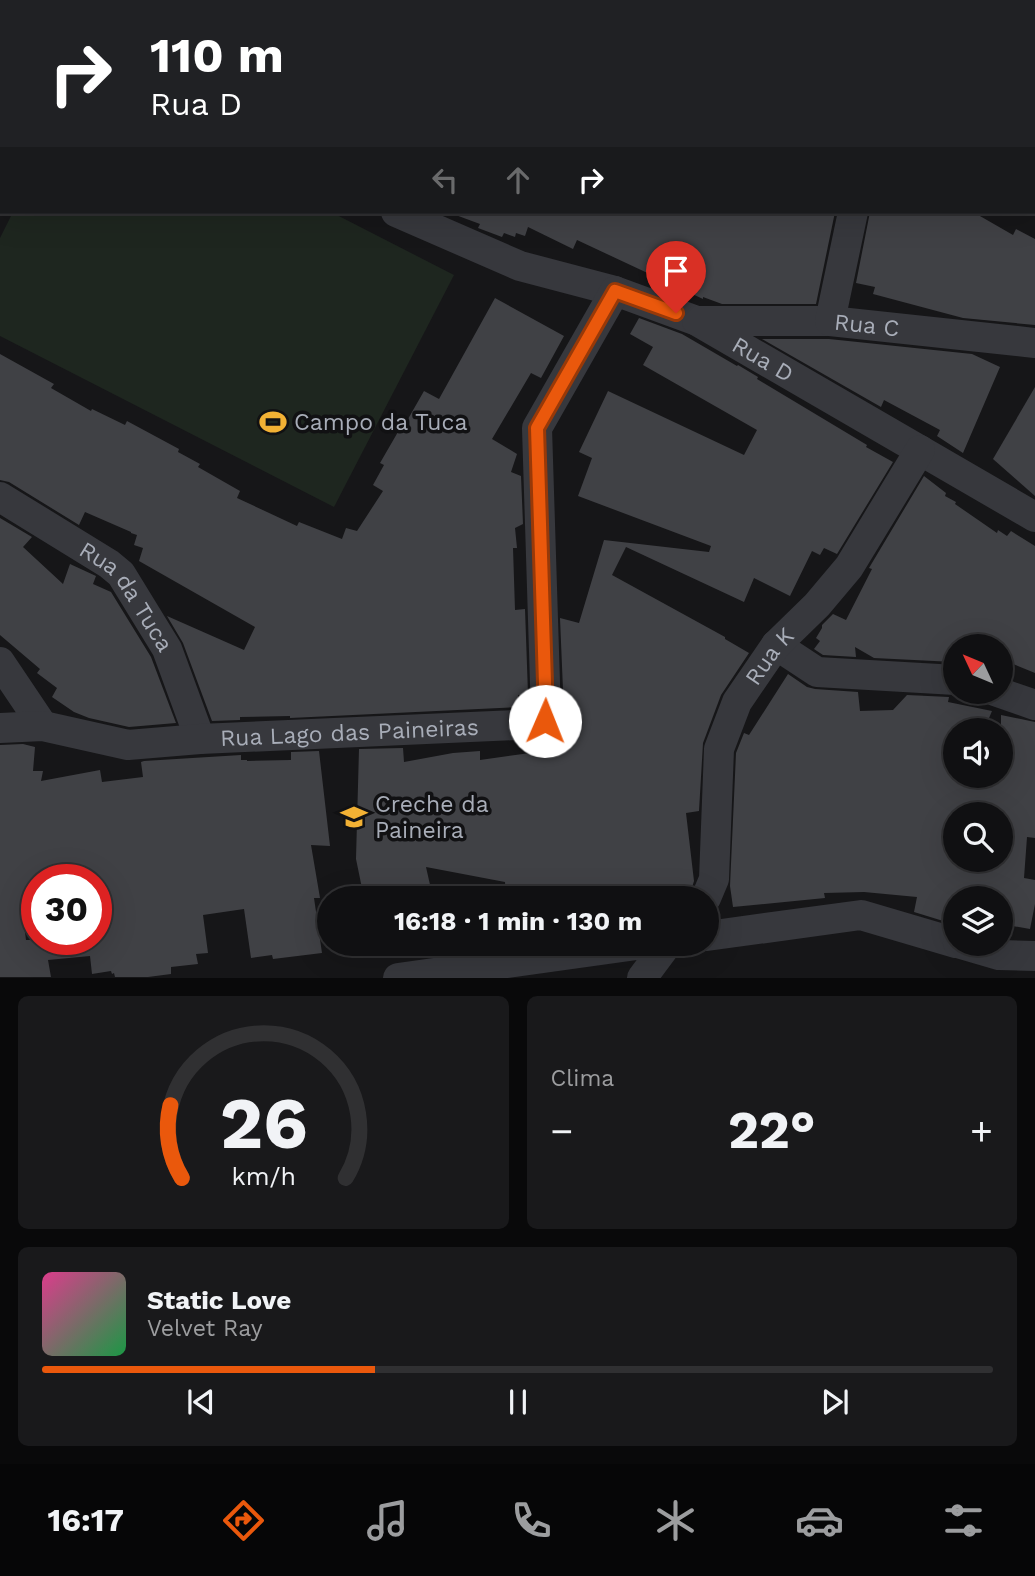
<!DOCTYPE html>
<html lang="pt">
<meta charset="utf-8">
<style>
:root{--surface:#101012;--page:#19191b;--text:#f1f3f6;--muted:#9c9d9f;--line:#303032;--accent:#ea580c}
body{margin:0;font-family:"Work Sans",sans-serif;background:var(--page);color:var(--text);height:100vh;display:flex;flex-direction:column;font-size:26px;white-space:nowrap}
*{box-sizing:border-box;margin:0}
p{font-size:23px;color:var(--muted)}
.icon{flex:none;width:38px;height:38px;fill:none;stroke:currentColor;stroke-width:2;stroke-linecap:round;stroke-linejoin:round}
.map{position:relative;height:978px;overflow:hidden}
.sheet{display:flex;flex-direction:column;gap:18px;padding:18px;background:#09090a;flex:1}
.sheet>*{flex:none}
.hud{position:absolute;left:0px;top:0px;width:1036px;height:214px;box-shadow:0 7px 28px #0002,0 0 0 2px var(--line);background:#202124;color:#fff;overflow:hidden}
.needle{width:46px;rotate:314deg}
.controls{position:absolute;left:943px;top:634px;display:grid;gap:14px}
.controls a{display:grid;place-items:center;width:70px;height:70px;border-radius:50%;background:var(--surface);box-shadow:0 7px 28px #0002,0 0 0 2px var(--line);font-size:35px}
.speed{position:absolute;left:21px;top:864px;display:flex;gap:14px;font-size:35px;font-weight:700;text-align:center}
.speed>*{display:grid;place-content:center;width:91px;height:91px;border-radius:50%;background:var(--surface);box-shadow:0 7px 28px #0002,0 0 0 2px var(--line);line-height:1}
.speed .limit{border:10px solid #d22;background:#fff;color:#111}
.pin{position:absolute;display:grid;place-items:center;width:60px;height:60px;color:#fff;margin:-72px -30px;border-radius:50% 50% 50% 0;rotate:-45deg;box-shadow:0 0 7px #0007}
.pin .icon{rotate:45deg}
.me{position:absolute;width:77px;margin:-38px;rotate:1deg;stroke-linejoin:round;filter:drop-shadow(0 0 5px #0008)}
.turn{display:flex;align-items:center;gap:24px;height:147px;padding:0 35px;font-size:32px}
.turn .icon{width:91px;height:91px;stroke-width:2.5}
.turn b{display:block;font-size:49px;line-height:60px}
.lanes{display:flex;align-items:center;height:66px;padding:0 35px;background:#0003;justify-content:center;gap:35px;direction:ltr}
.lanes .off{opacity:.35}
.big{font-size:52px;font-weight:700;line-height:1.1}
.sheet .widget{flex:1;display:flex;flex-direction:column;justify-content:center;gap:10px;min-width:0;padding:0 24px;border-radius:10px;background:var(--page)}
.sheet .dial{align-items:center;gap:0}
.dial svg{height:182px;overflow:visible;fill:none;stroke:var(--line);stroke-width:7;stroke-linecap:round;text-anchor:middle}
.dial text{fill:var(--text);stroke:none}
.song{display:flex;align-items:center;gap:21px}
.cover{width:84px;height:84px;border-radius:10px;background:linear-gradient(135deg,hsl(330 70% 55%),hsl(140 70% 35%))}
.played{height:7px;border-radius:4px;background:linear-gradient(90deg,var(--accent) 35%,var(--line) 35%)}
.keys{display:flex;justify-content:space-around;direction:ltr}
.heat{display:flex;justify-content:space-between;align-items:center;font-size:38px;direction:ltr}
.sheet .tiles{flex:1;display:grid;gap:18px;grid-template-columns:1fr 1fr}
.widget:last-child{grid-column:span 2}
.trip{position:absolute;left:317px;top:886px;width:402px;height:70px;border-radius:35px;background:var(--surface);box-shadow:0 7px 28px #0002,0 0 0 2px var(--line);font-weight:700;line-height:70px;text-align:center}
.dock{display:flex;height:112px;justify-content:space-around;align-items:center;background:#060607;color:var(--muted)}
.dock .icon{width:49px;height:49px}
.dock .on{color:var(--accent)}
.dock b{font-size:32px;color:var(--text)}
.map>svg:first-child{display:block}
.pitch{fill:#1e261f}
.building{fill:#404145;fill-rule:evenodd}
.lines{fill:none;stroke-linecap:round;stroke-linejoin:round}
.minor{stroke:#37383d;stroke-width:30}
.route-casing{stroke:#983908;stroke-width:18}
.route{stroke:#ea580c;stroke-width:12}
.labels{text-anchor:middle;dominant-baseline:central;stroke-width:7;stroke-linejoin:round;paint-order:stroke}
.street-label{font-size:23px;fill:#a8adb8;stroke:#111113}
.poi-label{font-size:23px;fill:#a8adb8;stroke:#111113;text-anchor:start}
</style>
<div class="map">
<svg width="1035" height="978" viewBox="0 0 1035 978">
<rect width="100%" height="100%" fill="#161618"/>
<!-- pitch -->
<path class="pitch" d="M13 212H331L454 275 334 507 0 336V238Z"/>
<!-- building -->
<g class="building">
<path d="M454 212H835L816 304H722L703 297V299L577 240 573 249 528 227 525 236 516 233 515 237 504 233 502 237 478 228 480 224 453 214Z"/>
<path d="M870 212H973L1013 235 1016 229 1035 239V325L963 318 873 294 875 287 856 283Z"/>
<path d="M495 298 564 336 541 378 531 373 492 439 517 454 511 472 521 476 523 524 515 528 517 548H513L515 610 525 609 528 694 518 695 519 707 290 718V716L240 717V720L212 721 183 643 167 616 244 650 255 627 139 561 143 548 134 545 137 535 131 533V532L85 512 79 525 9 482 0 480V354L54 384 51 388 91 411 92 409 125 425 127 421 179 449 178 452 200 464 198 467 240 491 237 498 297 526 299 522 342 539 346 528 357 531 383 491 373 485 384 465 380 463 402 425 404 426 424 391 439 399Z"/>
<path d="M639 318 682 334 737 366 738 365 758 377 757 379 867 445 866 447 893 462 837 554 824 548 820 555 812 551 790 596 754 578 744 602 626 547 612 575 725 637V639L749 653 721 695 703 743 699 811 686 813 694 881 689 897 506 898 505 882 426 867 433 898H364L356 859 359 749 403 748 404 762 453 753 480 751V760L530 753 529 744 545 742 562 737 564 714 560 618 579 623 604 540 709 552 711 546 578 496 592 458 579 452 608 391 744 455 757 430 643 365 653 347 630 334Z"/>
<path d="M762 339H829L972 354 1000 367 963 453 937 436 940 430 884 400 881 407Z"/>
<path d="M1035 387V496L993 459Z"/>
<path d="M924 476 946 493 945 496 956 502 955 504 997 533 998 530 1007 536 1011 531 1035 546V673L1001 659V646H956L954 662 874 658 855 647 856 657 823 655 814 649 820 641 816 638 822 628V625L833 614 846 620 872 569 869 568Z"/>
<path d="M0 518 32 537 23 547 63 584 70 564 96 576 93 584 111 592 151 657 176 723 129 727 89 718 74 712 52 697 57 688 37 673 40 669 0 635Z"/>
<path d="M788 674 807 687 815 689 858 692 860 711 893 710 907 695 949 697 948 702 992 711 984 730H956V775H1001V715L1035 722V838L1027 837 1024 878 1035 880V904L1030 929 1001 924V898H956L953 924 914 912 917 897 864 892 824 893 825 898 733 907 730 886 736 753 744 733 749 735ZM956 814H1001V859H956Z"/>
<path d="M23 744 35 747 33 771H43L41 781 100 770 102 782 143 777 141 762 144 761 241 755V760H247V761L291 760V752L319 751 330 846 311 845 320 898H314L322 953 273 959 272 955 251 958 244 909 203 915 208 953 196 954 198 964 171 967V974L148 977H115L114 973 112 974 111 971 92 974 90 956 48 960 51 977H0V745ZM37 880H96V940H26L21 902 37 900Z"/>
</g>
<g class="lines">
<!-- minor -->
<g class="minor">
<path d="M54 2 55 0"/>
<path d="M207 2 208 0"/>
<path d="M0 68 2 66"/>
<path id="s1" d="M396 212 520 266 615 291 697 321 1035 517"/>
<path id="s2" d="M697 321H830L1035 343"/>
<path d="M830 321 853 212"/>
<path id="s3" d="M0 497 109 564 121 574 167 649 200 739"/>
<path d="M776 645 817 672 956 680"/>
<path d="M0 662 43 726"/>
<path d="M995 691 1035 705"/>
<path id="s4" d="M0 728 43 726 128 745 200 739 539 724 545 721 546 715 537 428 615 291"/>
<path id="s5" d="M706 898 714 879 719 749 737 702 776 645 817 605 849 567 920 450"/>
<path d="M707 936 861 915 956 943"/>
<path d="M958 943 999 955 1035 956"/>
<path d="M398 978 651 943"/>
<path d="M642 978 668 943"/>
</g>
</g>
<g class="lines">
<!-- route casing -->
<g class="route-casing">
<path id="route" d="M545 721 546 715 537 428 615 291 676 313"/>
</g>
<!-- route -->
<use href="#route" class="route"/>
</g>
<!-- icons -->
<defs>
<g id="stadium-bare" transform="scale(2.1)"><path d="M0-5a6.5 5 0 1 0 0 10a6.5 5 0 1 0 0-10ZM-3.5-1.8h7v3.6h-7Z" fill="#f2b134" stroke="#111113" stroke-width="2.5" paint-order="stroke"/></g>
<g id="school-bare" transform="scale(2.1)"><path d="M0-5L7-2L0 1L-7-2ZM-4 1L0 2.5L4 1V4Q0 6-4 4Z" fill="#f2b134" stroke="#111113" stroke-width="2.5" paint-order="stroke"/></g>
</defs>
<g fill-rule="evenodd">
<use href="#stadium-bare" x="273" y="422"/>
<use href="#school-bare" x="354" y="817"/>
</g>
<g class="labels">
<!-- street labels -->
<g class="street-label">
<text stroke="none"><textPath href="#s2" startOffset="170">Rua C</textPath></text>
<text stroke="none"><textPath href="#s1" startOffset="397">Rua D</textPath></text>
<text stroke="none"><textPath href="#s3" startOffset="164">Rua da Tuca</textPath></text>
<text stroke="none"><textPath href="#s5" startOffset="257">Rua K</textPath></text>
<text stroke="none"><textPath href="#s4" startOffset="352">Rua Lago das Paineiras</textPath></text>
</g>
<!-- poi labels -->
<g class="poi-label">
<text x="294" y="422">Campo da Tuca</text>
<text x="375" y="804">Creche da<tspan x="375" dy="26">Paineira</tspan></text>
</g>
</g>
</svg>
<div class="controls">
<a><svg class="needle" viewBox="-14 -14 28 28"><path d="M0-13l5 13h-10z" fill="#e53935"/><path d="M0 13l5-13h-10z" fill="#9c9d9f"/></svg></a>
<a><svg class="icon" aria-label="sound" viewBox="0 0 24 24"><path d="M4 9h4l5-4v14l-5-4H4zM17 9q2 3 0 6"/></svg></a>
<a><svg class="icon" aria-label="search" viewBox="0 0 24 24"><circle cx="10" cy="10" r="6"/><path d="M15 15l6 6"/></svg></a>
<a><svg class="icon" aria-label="layers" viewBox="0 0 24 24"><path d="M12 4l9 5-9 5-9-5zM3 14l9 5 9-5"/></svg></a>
</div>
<div class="speed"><div class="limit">30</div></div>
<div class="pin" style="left:676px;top:313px;background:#d93025"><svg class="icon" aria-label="arrive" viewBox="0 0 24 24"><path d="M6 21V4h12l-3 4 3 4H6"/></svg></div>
<svg class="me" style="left:545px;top:721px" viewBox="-20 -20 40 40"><circle r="19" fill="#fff"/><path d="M0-13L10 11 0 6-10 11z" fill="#ea580c"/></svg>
<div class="trip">16:18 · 1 min · 130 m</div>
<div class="hud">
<div class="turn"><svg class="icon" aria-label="right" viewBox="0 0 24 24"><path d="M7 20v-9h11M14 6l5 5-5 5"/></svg><div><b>110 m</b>Rua D</div></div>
<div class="lanes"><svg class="icon off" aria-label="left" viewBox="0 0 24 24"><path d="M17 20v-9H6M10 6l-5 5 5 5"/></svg><svg class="icon off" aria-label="ahead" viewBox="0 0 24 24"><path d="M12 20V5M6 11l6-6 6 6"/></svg><svg class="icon" aria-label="right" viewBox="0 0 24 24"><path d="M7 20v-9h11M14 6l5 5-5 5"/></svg></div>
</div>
</div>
<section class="sheet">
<div class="tiles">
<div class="widget dial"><svg viewBox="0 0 100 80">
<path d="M14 69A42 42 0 1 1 86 69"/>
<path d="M14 69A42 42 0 0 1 9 37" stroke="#ea580c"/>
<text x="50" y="56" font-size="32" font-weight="700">26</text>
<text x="50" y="72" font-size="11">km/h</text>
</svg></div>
<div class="widget"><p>Clima</p>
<div class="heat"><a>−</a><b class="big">22°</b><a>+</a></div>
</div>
<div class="widget">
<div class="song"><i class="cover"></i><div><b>Static Love</b><p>Velvet Ray</p></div></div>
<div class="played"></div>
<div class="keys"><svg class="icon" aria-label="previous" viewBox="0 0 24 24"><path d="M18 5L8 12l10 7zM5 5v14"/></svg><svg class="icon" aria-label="pause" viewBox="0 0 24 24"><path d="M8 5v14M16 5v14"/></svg><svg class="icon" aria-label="next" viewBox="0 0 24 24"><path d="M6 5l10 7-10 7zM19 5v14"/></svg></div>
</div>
</div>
</section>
<nav class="dock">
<b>16:17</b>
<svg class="icon on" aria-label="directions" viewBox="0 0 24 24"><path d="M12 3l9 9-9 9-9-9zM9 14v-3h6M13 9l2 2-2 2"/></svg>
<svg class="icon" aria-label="music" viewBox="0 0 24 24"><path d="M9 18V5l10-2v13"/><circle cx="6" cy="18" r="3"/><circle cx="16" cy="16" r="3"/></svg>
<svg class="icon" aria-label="phone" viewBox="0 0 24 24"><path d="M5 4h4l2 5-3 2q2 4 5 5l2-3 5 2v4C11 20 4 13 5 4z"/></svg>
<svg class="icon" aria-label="climate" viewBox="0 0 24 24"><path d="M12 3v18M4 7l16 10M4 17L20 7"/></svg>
<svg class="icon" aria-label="car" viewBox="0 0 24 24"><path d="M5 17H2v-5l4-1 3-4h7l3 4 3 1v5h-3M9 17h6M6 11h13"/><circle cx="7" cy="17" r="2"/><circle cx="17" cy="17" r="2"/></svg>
<svg class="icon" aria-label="filters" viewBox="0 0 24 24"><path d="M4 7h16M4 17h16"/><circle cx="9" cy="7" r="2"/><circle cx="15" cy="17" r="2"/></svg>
</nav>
